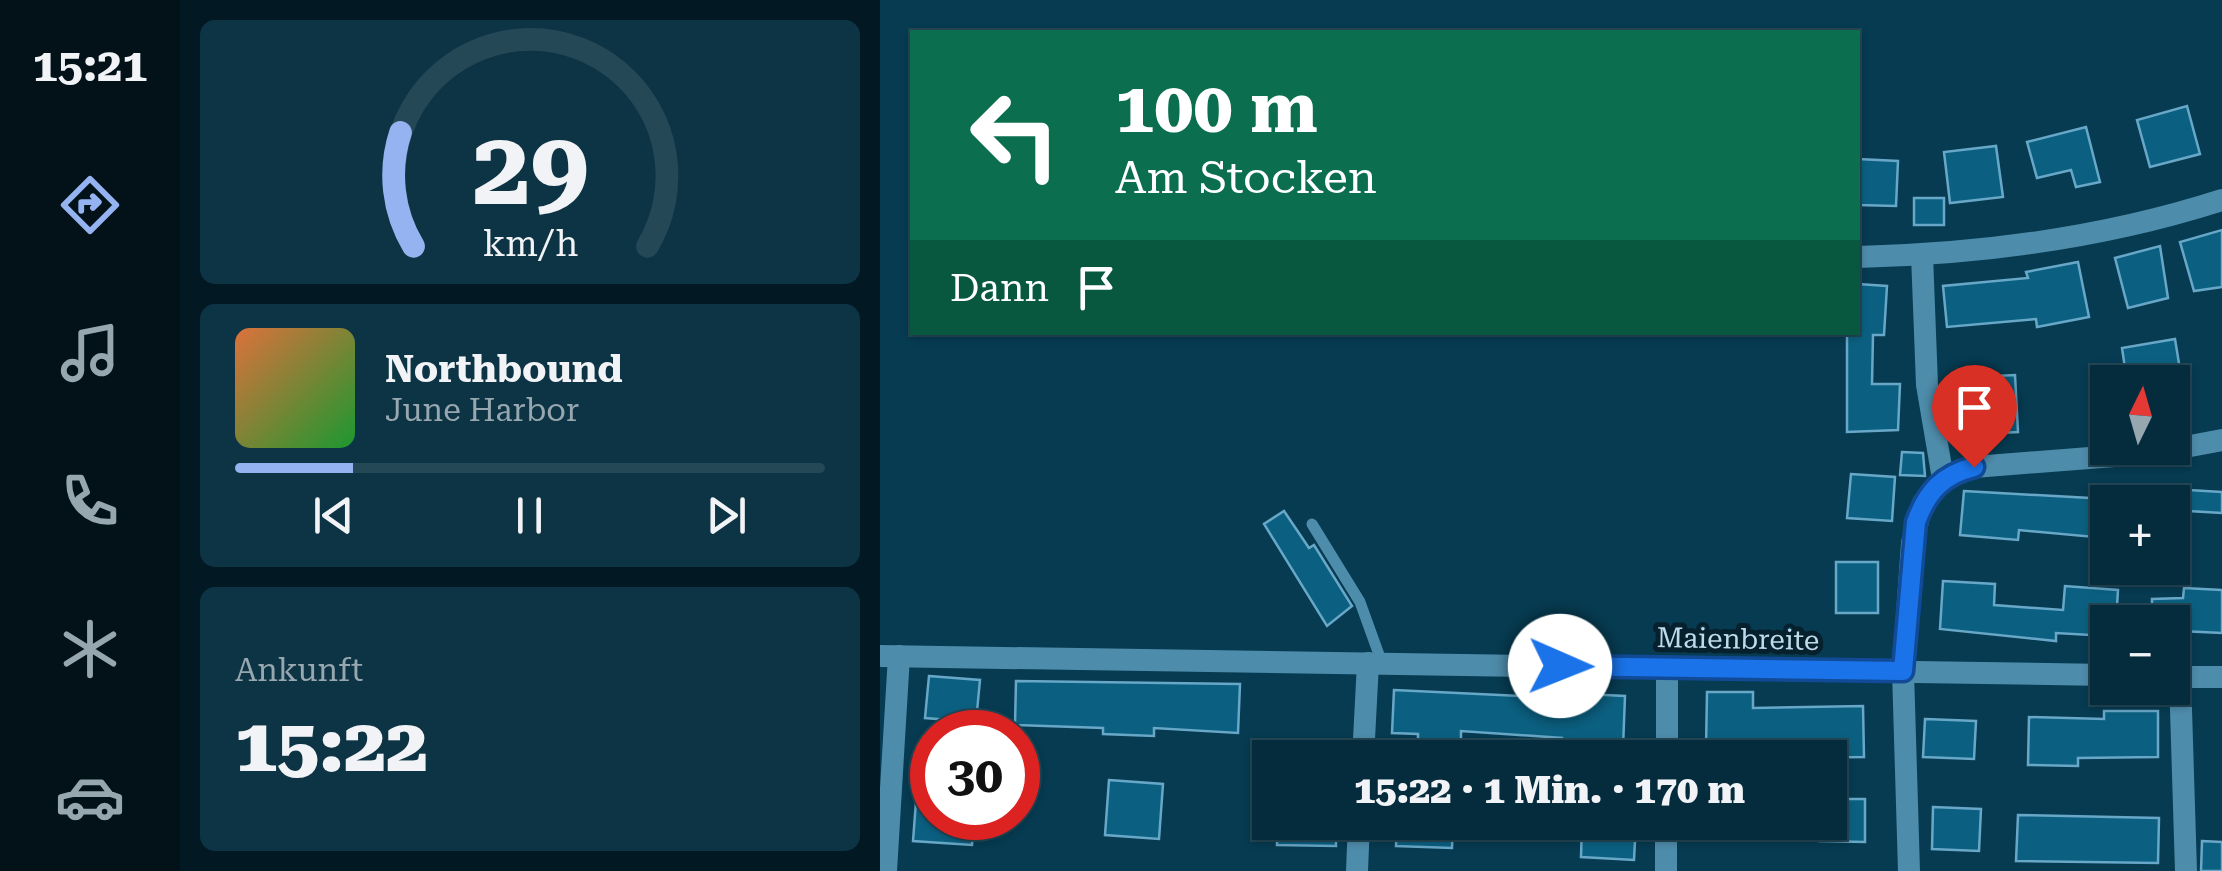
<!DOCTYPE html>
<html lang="de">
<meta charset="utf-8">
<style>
:root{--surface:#042c3d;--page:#0d3444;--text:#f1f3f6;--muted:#97a7b0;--line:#254857;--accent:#95b2f1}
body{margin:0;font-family:"Roboto Serif",serif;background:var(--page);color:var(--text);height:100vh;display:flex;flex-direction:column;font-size:38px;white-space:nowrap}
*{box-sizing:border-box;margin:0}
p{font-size:32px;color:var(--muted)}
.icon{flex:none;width:55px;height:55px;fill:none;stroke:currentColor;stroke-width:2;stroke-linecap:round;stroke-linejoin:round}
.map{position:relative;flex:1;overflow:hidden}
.sheet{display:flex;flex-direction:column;gap:20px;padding:20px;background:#021822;width:700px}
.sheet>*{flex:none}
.hud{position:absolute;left:30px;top:30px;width:950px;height:305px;border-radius:0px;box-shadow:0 2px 8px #0004,0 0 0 2px var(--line);background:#0b6e4f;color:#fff;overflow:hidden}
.needle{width:65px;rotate:5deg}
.buttons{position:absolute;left:1210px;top:365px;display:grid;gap:20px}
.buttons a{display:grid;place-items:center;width:100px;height:100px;border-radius:0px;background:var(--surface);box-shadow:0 2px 8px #0004,0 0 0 2px var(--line);font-size:50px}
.speed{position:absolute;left:30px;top:710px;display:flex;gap:20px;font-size:50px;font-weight:700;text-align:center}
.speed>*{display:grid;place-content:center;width:130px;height:130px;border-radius:50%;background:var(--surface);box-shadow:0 2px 8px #0004,0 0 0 2px var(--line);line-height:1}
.speed .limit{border:15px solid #d22;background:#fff;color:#111}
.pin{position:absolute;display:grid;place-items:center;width:85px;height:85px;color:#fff;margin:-102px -42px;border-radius:50% 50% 50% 0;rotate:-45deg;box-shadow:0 0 10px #0007}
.pin .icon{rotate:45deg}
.me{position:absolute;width:110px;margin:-55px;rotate:91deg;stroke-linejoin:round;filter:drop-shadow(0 0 8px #0008)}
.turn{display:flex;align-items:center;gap:35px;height:210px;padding:0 40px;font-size:45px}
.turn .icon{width:130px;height:130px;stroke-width:2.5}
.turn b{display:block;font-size:70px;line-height:85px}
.then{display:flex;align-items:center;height:95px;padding:0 40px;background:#0003;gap:20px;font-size:38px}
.big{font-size:75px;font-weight:800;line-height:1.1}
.sheet .card{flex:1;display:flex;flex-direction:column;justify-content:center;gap:15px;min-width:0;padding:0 35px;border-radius:15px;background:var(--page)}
.sheet .dial{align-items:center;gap:0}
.dial svg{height:260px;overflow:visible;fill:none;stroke:var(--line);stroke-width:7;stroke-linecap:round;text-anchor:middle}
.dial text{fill:var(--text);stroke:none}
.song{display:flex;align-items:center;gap:30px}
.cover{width:120px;height:120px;border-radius:15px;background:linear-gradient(135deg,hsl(20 70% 55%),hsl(130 70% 35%))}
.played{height:10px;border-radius:5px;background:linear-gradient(90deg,var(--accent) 20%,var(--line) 20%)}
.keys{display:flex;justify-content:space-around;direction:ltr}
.trip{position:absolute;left:372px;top:740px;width:595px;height:100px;border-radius:0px;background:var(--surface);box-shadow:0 2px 8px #0004,0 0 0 2px var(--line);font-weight:800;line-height:100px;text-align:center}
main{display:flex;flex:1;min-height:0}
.dock{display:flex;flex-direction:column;width:180px;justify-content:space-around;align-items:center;background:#021218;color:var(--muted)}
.dock .icon{width:70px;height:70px}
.dock .on{color:var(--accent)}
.dock b{font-size:45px;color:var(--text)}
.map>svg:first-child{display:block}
.building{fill:#0b6081;stroke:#68a7c7;stroke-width:2.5}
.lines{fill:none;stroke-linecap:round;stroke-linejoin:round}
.service{stroke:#4e8cab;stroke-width:11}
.minor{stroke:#4e8cab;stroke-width:22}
.route-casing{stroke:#114b97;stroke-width:25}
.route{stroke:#1a73e8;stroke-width:18}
.labels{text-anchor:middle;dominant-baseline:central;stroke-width:10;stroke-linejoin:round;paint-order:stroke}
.street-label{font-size:28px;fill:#bddbec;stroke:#06212d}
</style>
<main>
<nav class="dock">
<b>15:21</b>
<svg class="icon on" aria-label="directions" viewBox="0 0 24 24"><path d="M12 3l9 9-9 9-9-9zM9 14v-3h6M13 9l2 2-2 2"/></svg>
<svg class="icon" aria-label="music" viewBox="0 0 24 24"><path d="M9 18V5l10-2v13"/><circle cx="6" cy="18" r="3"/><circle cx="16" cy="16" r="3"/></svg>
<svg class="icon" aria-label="phone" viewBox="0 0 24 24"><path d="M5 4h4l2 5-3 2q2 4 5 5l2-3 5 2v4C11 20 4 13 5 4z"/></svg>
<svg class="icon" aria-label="climate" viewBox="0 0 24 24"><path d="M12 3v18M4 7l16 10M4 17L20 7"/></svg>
<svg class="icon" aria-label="car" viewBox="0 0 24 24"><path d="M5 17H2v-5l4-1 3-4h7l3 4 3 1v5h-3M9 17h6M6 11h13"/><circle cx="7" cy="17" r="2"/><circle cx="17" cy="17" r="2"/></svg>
</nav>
<section class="sheet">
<div class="card dial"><svg viewBox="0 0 100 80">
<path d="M14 69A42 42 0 1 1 86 69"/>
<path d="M14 69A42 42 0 0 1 10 34" stroke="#95b2f1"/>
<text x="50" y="56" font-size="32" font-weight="700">29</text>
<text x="50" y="72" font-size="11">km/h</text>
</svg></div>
<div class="card">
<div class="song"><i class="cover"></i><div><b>Northbound</b><p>June Harbor</p></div></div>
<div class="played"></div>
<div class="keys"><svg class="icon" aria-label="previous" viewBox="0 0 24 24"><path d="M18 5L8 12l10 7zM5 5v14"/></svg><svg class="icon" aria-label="pause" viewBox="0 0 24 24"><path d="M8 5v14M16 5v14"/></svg><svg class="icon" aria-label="next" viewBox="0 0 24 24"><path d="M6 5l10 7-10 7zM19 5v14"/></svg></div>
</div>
<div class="card"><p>Ankunft</p><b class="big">15:22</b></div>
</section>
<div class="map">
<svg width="1342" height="871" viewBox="0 0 1342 871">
<rect width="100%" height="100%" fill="#063b51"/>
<!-- building -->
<g class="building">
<path d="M1307 106 1320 154 1270 167 1257 120Z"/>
<path d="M1206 127 1220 182 1196 187 1191 170 1157 178 1147 142Z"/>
<path d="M1116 146 1123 197 1070 203 1064 152Z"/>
<path d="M978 159 1018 161 1016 206 978 205Z"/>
<rect x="1034" y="198" width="30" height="27"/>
<path d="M1342 230V287L1314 291 1300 242Z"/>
<path d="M1280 246 1288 298 1248 308 1235 258Z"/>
<path d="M1198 262 1209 317 1157 327 1156 319 1067 327 1063 286 1148 278 1146 272Z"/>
<path d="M978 284 1007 286 1004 335H993L992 384H1020L1018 430 967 432V332H978Z"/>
<path d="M1295 339 1302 382H1247L1242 348Z"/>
<path d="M1135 375 1138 432 1078 435 1075 378Z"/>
<path d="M1022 452 1043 453 1045 476 1020 475Z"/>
<path d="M971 474 1015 477 1012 521 967 518Z"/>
<path d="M1292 489 1342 492V513L1292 510Z"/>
<path d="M1084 491 1228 499 1225 538 1139 530 1138 540 1080 535Z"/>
<path d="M404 511 429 548 434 545 472 606 447 626 384 524Z"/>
<rect x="956" y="562" width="42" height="51"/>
<path d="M1063 581 1115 584 1114 605 1183 610 1185 586 1238 590 1236 622H1228V636L1176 633V641L1060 629Z"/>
<path d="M1304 588 1342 590V633L1301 631 1302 622H1272V599L1303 598Z"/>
<path d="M49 676 100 680 96 722 45 718Z"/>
<path d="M136 681 360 684 358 733 274 728V736L223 734V728L135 725Z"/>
<path d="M514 690 683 698 684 693 745 696 743 748 682 745V738L581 731V748L538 747V734L512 733Z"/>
<path d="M827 692H873V708L983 706 984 757 903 758V748L826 747Z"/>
<path d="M1224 711H1278V757L1198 758V766L1148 765 1149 717 1224 719Z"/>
<path d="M1045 719 1096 721 1094 759 1043 757Z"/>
<path d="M38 775H52V818H94L92 845 33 841Z"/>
<path d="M229 780 283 784 279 839 225 835Z"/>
<path d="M950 799H985V842L939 841 940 822H950Z"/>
<path d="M1053 807 1101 809 1099 851 1052 849Z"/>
<path d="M1138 815 1279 818 1278 863 1136 861Z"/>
<path d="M397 822H456V846L397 845Z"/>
<path d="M517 822H573L572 848 516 846Z"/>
<path d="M702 822H756L754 860 701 857Z"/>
<path d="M1322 841 1342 842V871H1321Z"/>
</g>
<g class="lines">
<!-- service -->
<path class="service" d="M432 524 480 602 502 663"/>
<!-- minor -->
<g class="minor">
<path d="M1042 255 1047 385 1063 479"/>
<path d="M978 257C1101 254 1224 238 1342 200"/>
<path d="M0 656 1228 675"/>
<path d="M1292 677H1342"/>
<path d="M1300 677 1306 871"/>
<path d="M483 758 488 663"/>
<path d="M787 758V667"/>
<path d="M6 871 19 656"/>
<path d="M477 871 479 822"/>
<path d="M786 871V822"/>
<path d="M1029 871 1023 671 1032 543 1043 503 1063 479 1094 467 1273 453 1342 440"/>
</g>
</g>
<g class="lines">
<!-- route casing -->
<g class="route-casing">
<path id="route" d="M680 666 1023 671 1036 522C1047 492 1062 475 1094 467"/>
</g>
<!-- route -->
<use href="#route" class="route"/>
</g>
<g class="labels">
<!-- street labels -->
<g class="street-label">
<text transform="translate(858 639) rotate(1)">Maienbreite</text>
</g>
</g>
</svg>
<div class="buttons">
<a><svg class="needle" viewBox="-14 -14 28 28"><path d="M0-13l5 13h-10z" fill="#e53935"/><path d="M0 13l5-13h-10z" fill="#97a7b0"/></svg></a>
<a>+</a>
<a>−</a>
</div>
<div class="speed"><div class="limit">30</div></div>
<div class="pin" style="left:1094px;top:467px;background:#d93025"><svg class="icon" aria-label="arrive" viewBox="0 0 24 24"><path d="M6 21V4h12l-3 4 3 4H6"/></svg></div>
<svg class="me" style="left:680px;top:666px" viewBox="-20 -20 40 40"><circle r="19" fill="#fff"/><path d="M0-13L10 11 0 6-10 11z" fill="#1a73e8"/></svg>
<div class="trip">15:22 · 1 Min. · 170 m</div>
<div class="hud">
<div class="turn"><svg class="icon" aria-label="left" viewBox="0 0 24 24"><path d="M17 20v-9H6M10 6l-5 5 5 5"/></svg><div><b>100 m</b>Am Stocken</div></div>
<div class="then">Dann<svg class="icon" aria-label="arrive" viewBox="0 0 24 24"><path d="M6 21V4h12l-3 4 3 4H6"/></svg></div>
</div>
</div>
</main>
